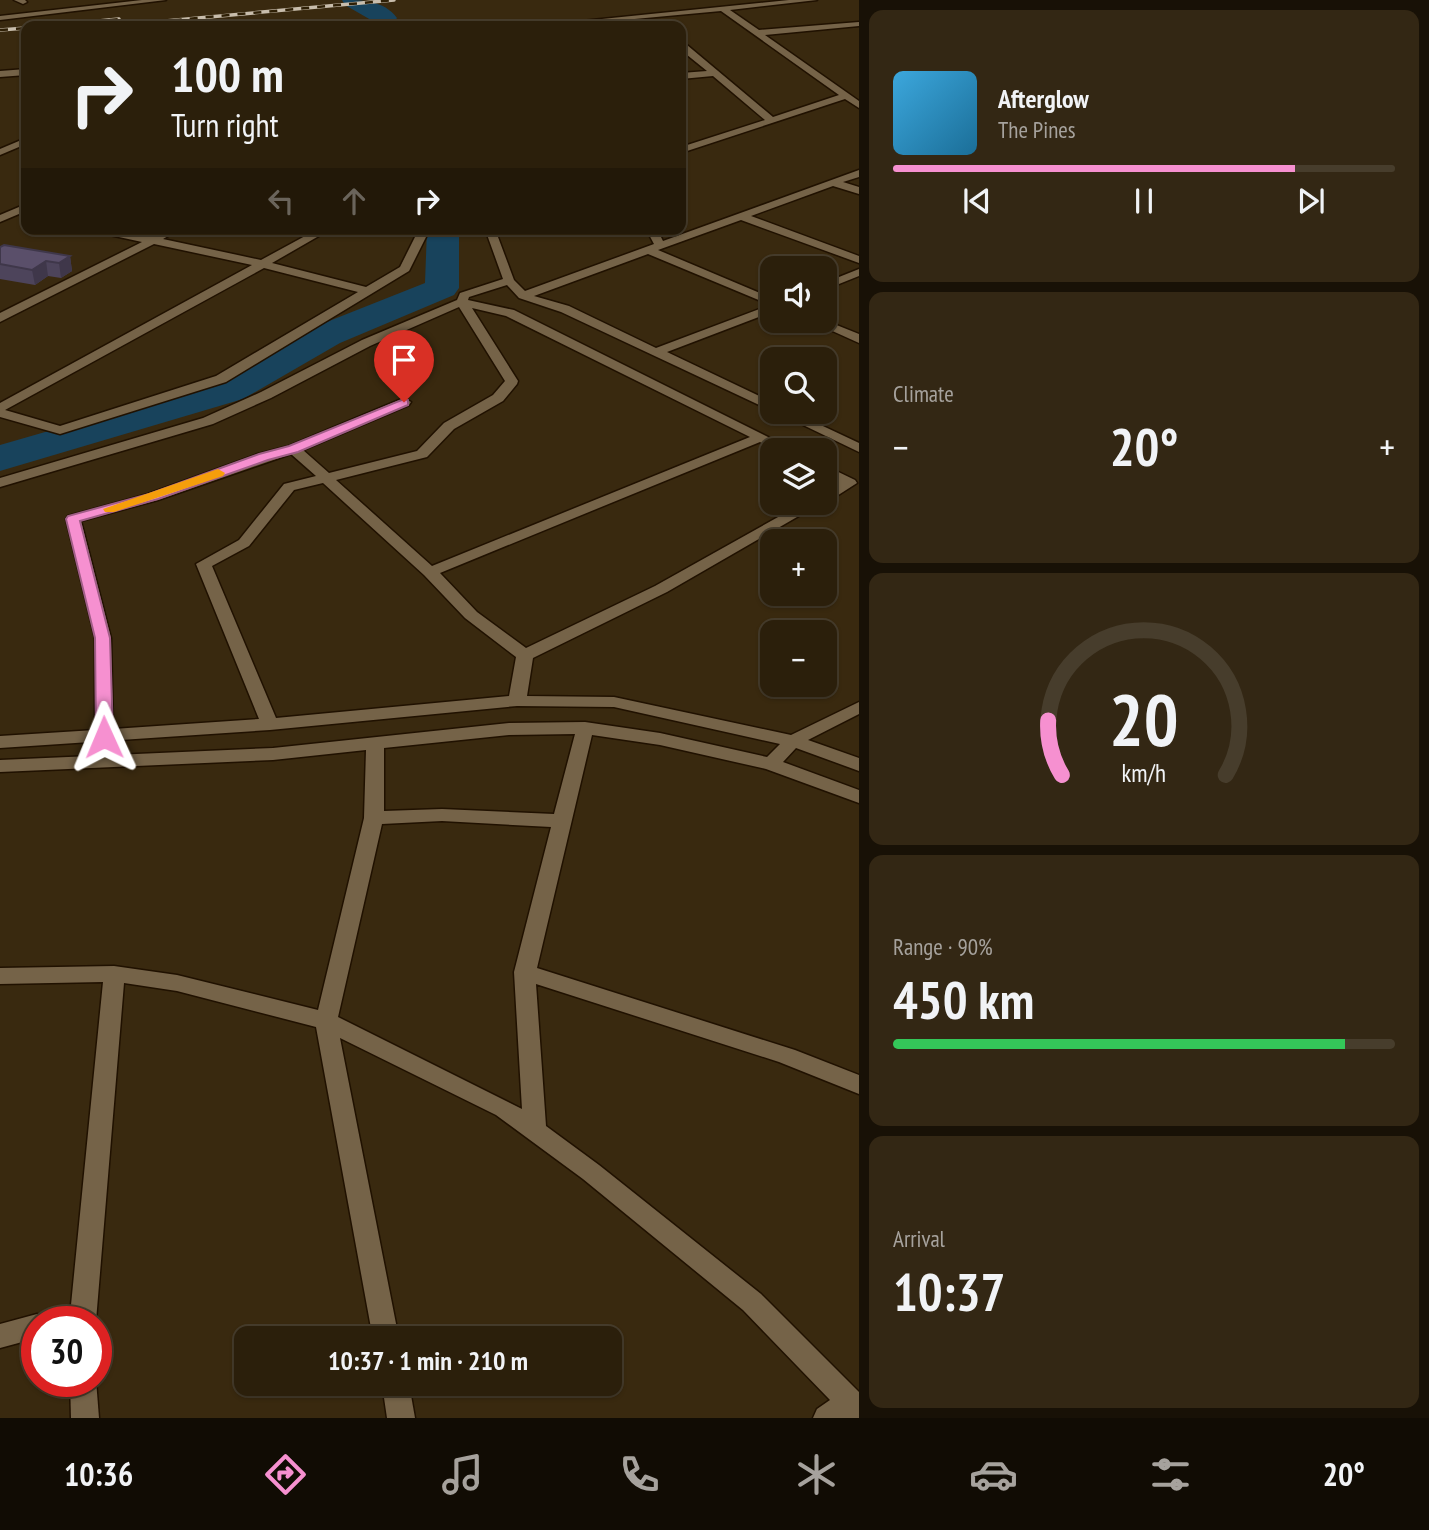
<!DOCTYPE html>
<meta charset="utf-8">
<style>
:root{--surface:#2b1f0b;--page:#332714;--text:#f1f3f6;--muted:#a6a29d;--line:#473d2c;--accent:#f690d0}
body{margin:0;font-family:"PT Sans Narrow",sans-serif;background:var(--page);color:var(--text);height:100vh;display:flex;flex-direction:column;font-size:26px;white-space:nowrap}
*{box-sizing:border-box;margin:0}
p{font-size:23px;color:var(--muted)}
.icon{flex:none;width:38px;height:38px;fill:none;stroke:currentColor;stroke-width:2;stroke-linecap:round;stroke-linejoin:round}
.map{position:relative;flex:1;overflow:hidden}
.side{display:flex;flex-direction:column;gap:10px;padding:10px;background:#181106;width:570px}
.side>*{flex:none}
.hud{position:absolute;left:21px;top:21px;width:665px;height:214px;border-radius:14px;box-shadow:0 2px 5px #0004,0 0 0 2px var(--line);background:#2b1f0b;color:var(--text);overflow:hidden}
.buttons{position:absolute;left:760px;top:256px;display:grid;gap:14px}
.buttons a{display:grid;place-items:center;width:77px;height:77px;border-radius:14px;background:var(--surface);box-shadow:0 2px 5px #0004,0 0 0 2px var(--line);font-size:35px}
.speed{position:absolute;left:21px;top:1306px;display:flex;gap:14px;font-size:35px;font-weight:700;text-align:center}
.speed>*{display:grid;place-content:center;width:91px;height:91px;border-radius:50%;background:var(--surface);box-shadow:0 2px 5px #0004,0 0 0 2px var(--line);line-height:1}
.speed .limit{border:10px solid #d22;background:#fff;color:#111}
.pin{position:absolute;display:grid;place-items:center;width:60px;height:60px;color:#fff;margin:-72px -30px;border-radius:50% 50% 50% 0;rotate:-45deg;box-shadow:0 0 7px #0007}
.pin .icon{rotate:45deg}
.me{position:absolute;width:77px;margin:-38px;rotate:359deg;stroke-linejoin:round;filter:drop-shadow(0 0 5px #0008)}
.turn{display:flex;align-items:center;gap:24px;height:147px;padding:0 35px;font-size:32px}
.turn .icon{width:91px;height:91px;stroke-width:2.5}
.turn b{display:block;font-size:49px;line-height:60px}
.lanes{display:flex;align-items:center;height:66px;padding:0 35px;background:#0003;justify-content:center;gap:35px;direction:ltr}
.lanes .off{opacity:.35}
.big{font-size:52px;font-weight:800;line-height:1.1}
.side .widget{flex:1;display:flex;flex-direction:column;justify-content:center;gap:10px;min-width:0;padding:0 24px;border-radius:14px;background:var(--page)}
.side .dial{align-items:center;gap:0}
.dial svg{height:182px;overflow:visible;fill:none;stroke:var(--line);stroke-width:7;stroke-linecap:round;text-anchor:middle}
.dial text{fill:var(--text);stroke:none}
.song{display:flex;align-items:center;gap:21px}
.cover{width:84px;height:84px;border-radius:10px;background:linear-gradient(135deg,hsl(200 70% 55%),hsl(200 70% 35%))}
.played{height:7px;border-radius:4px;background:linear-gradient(90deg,var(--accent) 80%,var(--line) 80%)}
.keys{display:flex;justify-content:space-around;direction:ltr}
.heat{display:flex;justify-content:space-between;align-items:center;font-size:38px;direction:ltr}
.charge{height:10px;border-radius:5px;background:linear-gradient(90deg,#34c759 90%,var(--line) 0)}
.trip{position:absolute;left:234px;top:1326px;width:388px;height:70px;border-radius:14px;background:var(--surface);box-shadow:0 2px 5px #0004,0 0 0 2px var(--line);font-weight:800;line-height:70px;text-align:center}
.menu{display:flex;height:112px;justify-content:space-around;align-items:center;background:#110c04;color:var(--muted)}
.menu .icon{width:49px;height:49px}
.menu .on{color:var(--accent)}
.menu b{font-size:32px;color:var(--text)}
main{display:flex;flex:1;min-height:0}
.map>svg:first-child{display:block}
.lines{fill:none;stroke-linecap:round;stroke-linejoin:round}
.river{fill:#18435c;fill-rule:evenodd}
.minor-casing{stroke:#201100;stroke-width:3}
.minor{fill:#756348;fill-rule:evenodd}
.rail-casing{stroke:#c8bdac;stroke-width:3.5}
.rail{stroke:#2e1f05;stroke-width:2.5;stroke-dasharray:8;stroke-linecap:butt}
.wall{fill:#4d445b}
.shaded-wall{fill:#3f374a}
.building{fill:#5a4f6a;stroke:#3f374a;stroke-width:2}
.route{fill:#f690d0;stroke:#a05e87;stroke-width:2}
.slow{fill:#f59e0b}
</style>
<main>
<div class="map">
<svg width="859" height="1418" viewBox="0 0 859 1418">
<rect width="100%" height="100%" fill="#39290f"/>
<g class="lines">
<!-- river -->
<g class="river">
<path d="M342 0C361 0 384 0 397 18L391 26H367L371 20 345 5Z"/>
<path d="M427 229H459V288L454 295 340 343 243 399 0 471V445L215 383 314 327 425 283Z"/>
</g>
<!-- minor casing -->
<g class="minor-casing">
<g id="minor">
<path d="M14 0H25L27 2 23 4Z"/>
<path d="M142 0H166L0 20V16Z"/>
<path d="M789 0H817L730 10 759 30 859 22V26L765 35 859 101V108L845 99 681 153V147L765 120 713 76 681 79V73L707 71 681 50V45H687L773 117 839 95 721 11 559 26H533Z"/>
<path d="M26 69V75L0 77V71Z"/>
<path d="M26 138V144L0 155V149Z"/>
<path d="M859 170V177L843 182 859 187V194L833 186 751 216 859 256V263L741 220 658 250 772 298V312L667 352 772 402V411L561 312 519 298 507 285 469 297 468 300 514 310 794 450H776L760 442 440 573 477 612 526 648 655 586 805 502H823L667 592 533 658 527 696 614 697 791 735 859 702V714L808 740 859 758V771L796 748 783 762 859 790V803L766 769 660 745 592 735 537 968 795 1050 859 1075V1094L779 1062 536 984 546 1126 599 1165 761 1294 859 1392V1418H813L817 1409 830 1400 743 1310 583 1179 496 1115 340 1038 399 1339H373L316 1027 177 991 124 983 96 1321H37V1338L0 1348V1324L37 1314 44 1317 46 1313 71 1305 103 982 0 984V968L114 966 177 975 318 1010 364 818 366 750 273 760 0 772V760L273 748 509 723 585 722 660 733 767 757 780 744 614 707 517 706 270 730 0 748V736L95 730V638L66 519 68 516 148 494 258 454 289 446 404 398 411 402 409 405 303 450 329 473 417 451 444 423 493 395 505 381 459 307 370 346 271 398 213 424 0 487V478L203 418 261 392 362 340 457 300 460 293 503 279 485 229H495L514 280 525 291 654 244 646 229H657L663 241ZM648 254 768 304 770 305 656 348 569 306 534 296ZM472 308 506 316 750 437 432 566 336 480 427 457 454 429 503 401 517 384 518 381ZM291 454 316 476 284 484 239 540 196 564 259 719 113 729 111 638 81 521 158 500ZM323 483 424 575 465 618 516 657 509 696 276 718 212 566 249 546 294 490ZM575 734 554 814 442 809 384 811V748L509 735ZM442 821 551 827 514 972 522 1109 338 1017 382 824Z"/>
<path d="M26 204V211L0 222V215Z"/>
<path d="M82 229H108L151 237 166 229H180L163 239 261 260 318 229H331L272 263 366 287 400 267 419 229H430L409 271 226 382 60 434 0 417V403L252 265 154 244 0 322V313L142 242ZM264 268 358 292 216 376 60 426 5 410Z"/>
<path d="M859 269V276L824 290V283Z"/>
<path d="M808 320H824L859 334V343Z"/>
<path d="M774 411H791L859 443V452Z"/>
<path d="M824 465 855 480 857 483 829 501 824 502V492L839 483 824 475Z"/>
<path d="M70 1381 96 1380 99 1418H71Z"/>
<path d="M382 1384H409L415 1418H387Z"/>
</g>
</g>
<!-- minor -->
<use href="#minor" class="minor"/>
<!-- rail casing -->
<g class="rail-casing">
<g id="rail">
<path d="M46 26 119 19"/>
<path d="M110 26 394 0"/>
<path d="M0 30 26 28"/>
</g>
</g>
<!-- rail -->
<use href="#rail" class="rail"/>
</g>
<!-- wall -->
<path class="wall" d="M0 247 70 256 72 271 61 278 48 276 35 285 0 279Z"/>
<!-- shaded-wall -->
<g class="shaded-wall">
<path d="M70 256 72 271 61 278 59 263Z"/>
<path d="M46 261 48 276 35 285 32 270Z"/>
</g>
<!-- building -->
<path class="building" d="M4 245 70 256 59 263 46 261 32 270 0 264V247Z"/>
<!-- route -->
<path class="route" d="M404 399 408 400V405L298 452 268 460 158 499 80 521 110 638 113 737 110 741H99L96 737 95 638 66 519 68 516 149 494 259 454 289 446Z"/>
<!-- slow -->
<path class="slow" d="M218 469 225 473 223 476 114 512H105L103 509Z"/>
</svg>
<div class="buttons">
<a><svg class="icon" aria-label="sound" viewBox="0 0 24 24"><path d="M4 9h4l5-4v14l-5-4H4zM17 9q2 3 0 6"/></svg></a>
<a><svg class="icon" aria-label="search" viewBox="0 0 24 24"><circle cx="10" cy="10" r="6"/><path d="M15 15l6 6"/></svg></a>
<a><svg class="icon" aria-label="layers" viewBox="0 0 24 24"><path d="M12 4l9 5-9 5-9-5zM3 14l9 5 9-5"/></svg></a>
<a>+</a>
<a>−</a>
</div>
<div class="speed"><div class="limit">30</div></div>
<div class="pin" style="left:404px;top:402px;background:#d93025"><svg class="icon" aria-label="arrive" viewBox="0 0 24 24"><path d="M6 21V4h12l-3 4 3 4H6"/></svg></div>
<svg class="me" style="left:104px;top:737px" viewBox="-20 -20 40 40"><path d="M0-17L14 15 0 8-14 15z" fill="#f690d0" stroke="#fff" stroke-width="4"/></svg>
<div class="trip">10:37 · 1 min · 210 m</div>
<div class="hud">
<div class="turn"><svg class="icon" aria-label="right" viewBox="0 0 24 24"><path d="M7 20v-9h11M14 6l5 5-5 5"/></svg><div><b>100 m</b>Turn right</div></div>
<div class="lanes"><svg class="icon off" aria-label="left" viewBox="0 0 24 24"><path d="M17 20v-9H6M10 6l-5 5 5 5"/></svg><svg class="icon off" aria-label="ahead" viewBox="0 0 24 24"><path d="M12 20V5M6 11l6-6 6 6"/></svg><svg class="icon" aria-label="right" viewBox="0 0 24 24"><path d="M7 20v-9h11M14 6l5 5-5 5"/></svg></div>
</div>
</div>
<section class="side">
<div class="widget">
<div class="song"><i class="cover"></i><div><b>Afterglow</b><p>The Pines</p></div></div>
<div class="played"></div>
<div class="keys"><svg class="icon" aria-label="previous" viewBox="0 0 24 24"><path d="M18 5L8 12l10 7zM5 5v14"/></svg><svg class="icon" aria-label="pause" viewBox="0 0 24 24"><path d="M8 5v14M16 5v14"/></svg><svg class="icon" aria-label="next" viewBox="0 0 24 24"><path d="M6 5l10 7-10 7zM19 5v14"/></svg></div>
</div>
<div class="widget"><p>Climate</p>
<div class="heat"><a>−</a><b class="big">20°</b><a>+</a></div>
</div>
<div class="widget dial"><svg viewBox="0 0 100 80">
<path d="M14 69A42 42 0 1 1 86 69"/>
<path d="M14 69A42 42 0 0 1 8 45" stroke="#f690d0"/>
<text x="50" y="56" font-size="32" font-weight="700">20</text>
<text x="50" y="72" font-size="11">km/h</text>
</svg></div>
<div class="widget"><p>Range · 90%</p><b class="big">450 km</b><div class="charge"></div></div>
<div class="widget"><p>Arrival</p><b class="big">10:37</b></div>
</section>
</main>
<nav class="menu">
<b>10:36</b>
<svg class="icon on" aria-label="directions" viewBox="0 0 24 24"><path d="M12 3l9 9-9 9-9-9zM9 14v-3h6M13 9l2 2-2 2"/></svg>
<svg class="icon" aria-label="music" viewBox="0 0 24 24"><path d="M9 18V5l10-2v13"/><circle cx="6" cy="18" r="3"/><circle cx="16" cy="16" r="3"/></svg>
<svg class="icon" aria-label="phone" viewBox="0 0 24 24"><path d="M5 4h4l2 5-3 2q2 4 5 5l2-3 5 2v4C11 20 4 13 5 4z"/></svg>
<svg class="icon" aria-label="climate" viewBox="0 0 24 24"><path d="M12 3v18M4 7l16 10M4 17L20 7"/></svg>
<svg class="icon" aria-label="car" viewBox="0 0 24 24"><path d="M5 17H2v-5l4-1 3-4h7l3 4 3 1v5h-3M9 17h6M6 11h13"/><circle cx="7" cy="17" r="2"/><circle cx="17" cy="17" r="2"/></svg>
<svg class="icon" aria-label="filters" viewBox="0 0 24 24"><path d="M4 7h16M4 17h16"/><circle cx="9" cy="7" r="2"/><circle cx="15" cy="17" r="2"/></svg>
<b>20°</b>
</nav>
